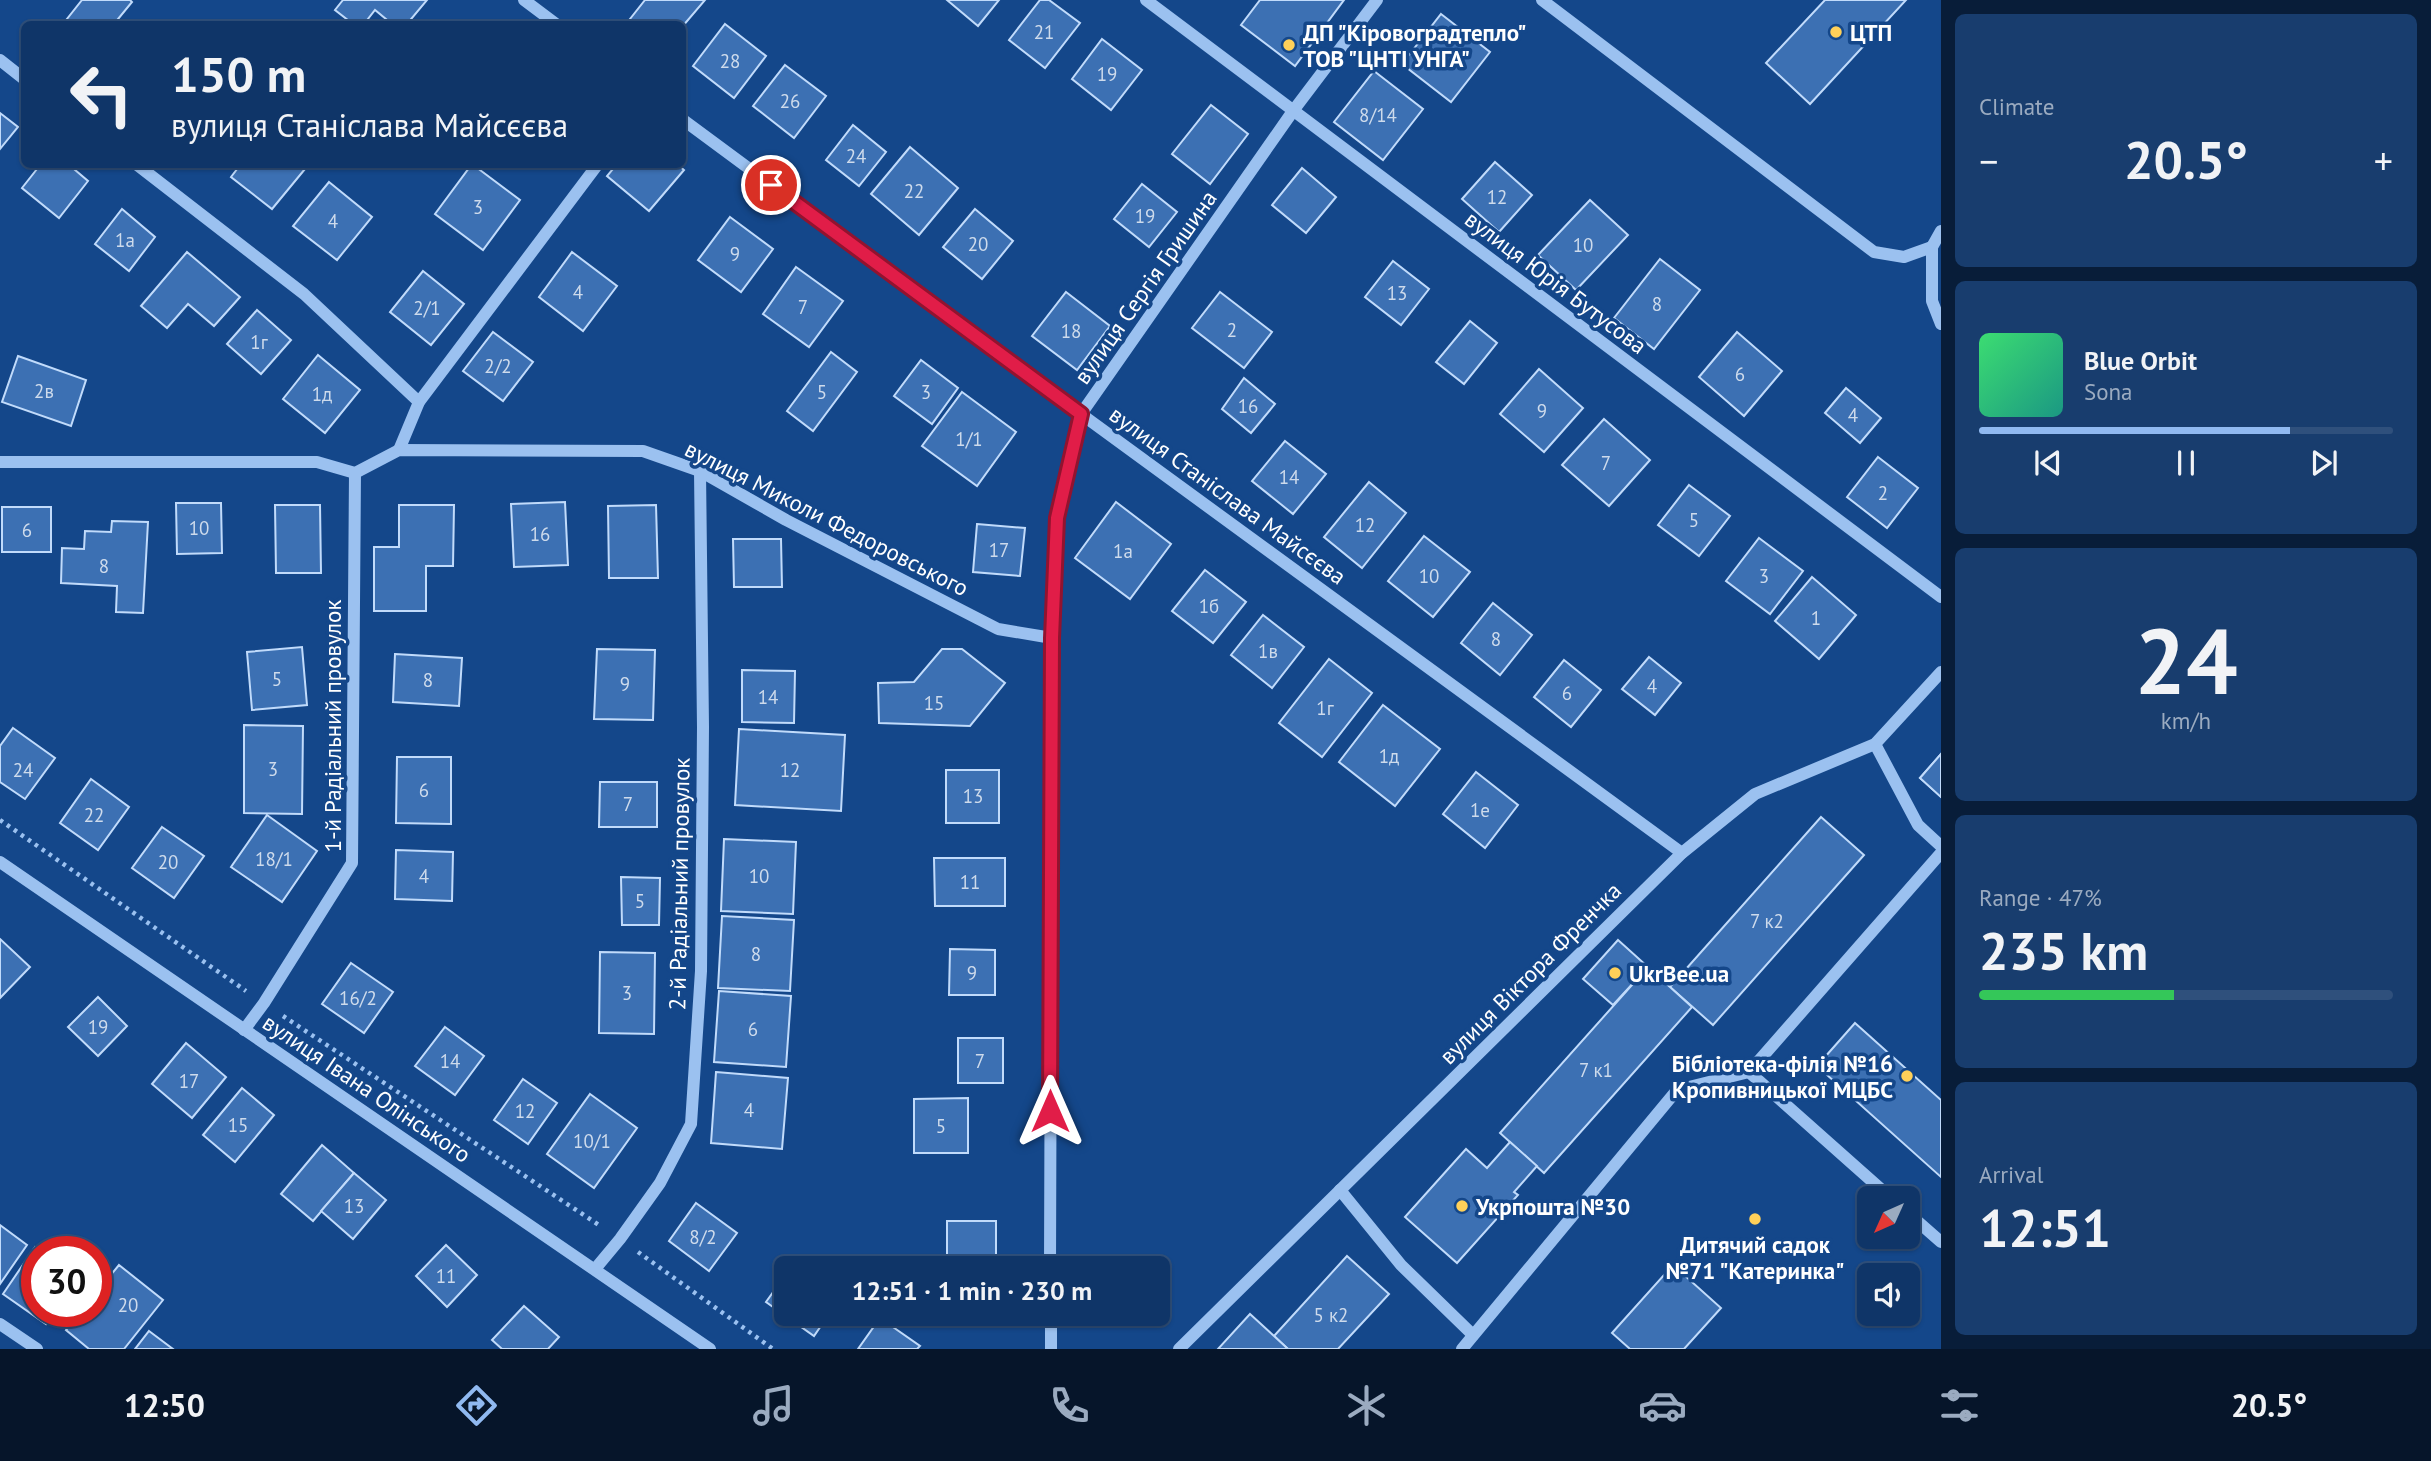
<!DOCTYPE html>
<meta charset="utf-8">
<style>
:root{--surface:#0f3568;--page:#183d6e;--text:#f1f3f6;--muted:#9babc0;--line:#2f507c;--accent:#90b9f0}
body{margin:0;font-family:"PT Sans",sans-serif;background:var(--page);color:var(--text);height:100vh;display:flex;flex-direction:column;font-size:26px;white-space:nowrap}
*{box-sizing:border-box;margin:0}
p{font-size:23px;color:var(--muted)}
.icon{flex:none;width:38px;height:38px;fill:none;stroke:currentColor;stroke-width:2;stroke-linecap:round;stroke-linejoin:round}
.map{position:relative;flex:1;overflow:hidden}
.side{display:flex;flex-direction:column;gap:14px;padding:14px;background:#081d39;width:490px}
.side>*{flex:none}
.hud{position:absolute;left:21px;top:21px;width:665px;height:147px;border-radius:10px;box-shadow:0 2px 5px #0004,0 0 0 2px var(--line);background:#0f3568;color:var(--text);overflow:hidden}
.needle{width:46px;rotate:225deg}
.tools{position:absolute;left:1857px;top:1186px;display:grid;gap:14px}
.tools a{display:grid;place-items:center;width:63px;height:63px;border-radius:10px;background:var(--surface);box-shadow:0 2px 5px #0004,0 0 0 2px var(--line);font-size:35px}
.speed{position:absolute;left:21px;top:1236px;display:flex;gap:14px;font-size:35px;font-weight:700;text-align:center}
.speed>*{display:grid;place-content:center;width:91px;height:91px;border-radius:50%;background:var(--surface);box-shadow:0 2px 5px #0004,0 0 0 2px var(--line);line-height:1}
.speed .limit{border:10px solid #d22;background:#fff;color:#111}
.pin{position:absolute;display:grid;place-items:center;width:60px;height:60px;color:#fff;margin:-30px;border:4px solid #fff;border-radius:50%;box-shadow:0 2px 7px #0007}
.me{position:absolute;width:77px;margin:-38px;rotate:0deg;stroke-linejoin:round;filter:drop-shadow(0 0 5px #0008)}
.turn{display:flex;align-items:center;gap:24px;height:147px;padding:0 35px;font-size:32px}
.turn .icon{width:91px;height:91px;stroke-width:2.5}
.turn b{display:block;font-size:49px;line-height:60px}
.big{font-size:52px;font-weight:700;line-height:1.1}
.side .tile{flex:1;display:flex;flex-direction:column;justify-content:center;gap:10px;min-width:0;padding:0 24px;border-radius:10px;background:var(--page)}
.side .dial{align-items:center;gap:0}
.dial b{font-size:91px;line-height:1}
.song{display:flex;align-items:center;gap:21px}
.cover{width:84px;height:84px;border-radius:10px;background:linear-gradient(135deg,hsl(140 70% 55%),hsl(170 70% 35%))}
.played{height:7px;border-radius:4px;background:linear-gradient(90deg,var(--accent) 75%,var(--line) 75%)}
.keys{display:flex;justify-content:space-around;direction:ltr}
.heat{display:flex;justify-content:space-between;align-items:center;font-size:38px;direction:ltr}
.charge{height:10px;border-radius:5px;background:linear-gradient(90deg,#34c759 47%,var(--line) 0)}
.trip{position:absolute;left:774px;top:1256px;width:396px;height:70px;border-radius:10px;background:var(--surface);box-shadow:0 2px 5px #0004,0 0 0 2px var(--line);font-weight:700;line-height:70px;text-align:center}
.dock{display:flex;height:112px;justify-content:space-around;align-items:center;background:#06152a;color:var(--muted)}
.dock .icon{width:49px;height:49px}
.dock .active{color:var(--accent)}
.dock b{font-size:32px;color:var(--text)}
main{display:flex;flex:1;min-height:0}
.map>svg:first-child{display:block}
.building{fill:#3c70b3;stroke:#c1dbfb;stroke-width:2}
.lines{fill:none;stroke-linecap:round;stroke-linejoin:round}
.path{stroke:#9bc1f0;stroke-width:4.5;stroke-dasharray:3.5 5;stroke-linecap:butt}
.minor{stroke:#9bc1f0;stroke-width:12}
.route-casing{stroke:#92132f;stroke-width:18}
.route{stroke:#e11d48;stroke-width:12}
.poi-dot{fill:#ffd059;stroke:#14478a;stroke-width:2.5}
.labels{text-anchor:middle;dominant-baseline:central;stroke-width:7;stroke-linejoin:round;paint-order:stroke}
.number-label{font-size:19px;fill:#cedbec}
.poi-label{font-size:23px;font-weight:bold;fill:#fff;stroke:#14478a;text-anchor:start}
.street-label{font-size:23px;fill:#fff;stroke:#14478a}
</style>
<main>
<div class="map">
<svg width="1941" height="1349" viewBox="0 0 1941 1349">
<rect width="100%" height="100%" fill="#14478a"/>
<!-- building -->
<g class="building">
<path d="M82 0H130L132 2 114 24H63Z"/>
<path d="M343 0H427L407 24H392L375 10 364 24H353L335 10Z"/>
<path d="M645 0H705L682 27V24H637L630 19Z"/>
<path d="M947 0H999L978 26Z"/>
<path d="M1040 0H1049L1080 23 1045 68 1009 40Z"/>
<path d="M1260 0H1344L1295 66 1241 25Z"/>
<path d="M1825 0H1906L1810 104 1766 63Z"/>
<path d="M1441 14 1490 52 1451 102 1402 64Z"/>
<path d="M725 24 766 56 734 98 693 66Z"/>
<path d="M1102 39 1142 70 1111 110 1072 79Z"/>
<path d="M785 65 826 96 794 138 753 106Z"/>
<path d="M1374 71 1423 109 1383 160 1334 122Z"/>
<path d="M1211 105 1248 134 1210 184 1172 154Z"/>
<path d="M0 113 18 127 0 149Z"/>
<path d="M853 125 886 152 859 186 826 160Z"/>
<path d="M910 147 958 188 919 235 871 194Z"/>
<path d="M1495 162 1532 195 1499 232 1462 199Z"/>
<path d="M41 164H68L88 181 59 218 22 188Z"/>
<path d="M241 164H300L305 169 272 209 231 177Z"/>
<path d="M472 164 520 200 483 250 435 214Z"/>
<path d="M617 164H677L684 170 649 211 607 176Z"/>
<path d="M1302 168 1336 197 1306 233 1272 205Z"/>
<path d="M329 182 372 217 337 260 293 226Z"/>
<path d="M1142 184 1177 212 1149 247 1114 219Z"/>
<path d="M1590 200 1628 235 1576 290 1538 255Z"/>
<path d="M122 209 155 237 129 271 95 244Z"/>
<path d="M975 209 1013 241 982 279 943 247Z"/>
<path d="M730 217 773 249 741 292 698 260Z"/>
<path d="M187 252 240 297 214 326 188 304 167 328 141 306Z"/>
<path d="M572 252 617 286 583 331 539 297Z"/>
<path d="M1660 259 1700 290 1654 349 1614 318Z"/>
<path d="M1393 261 1429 289 1401 325 1365 297Z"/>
<path d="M796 267 843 301 809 347 763 314Z"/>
<path d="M423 271 464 304 431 345 390 312Z"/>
<path d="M1066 292 1110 326 1077 370 1032 336Z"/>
<path d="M1220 292 1272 332 1244 368 1192 328Z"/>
<path d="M257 310 291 340 261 374 227 344Z"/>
<path d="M1470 321 1497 343 1464 384 1436 362Z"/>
<path d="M493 332 533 362 503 401 463 371Z"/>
<path d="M1737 332 1782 371 1744 416 1699 377Z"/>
<path d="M831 352 857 372 813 431 787 411Z"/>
<path d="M318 355 360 390 325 433 283 399Z"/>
<path d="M18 356 86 380 71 426 2 402Z"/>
<path d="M921 360 958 388 932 424 894 396Z"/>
<path d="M1539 369 1583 408 1544 452 1500 414Z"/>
<path d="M1244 378 1275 404 1251 433 1222 409Z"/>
<path d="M1846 388 1881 418 1860 443 1825 413Z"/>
<path d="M962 392 1016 432 977 486 922 446Z"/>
<path d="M1604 419 1650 460 1609 506 1562 465Z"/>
<path d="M1285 441 1326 474 1293 514 1252 481Z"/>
<path d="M1878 457 1918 488 1887 528 1847 497Z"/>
<path d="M1369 482 1406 513 1362 568 1324 537Z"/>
<path d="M1689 485 1730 516 1699 556 1658 525Z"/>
<path d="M565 502 568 565 514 567 511 504Z"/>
<path d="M1116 502 1171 544 1130 599 1075 558Z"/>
<path d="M176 503H221L222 553 177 554Z"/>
<path d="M275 505H320L321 573H276Z"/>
<path d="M399 505H454L453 566H426V611H374V547H399Z"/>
<path d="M656 505 658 578H609L608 506Z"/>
<rect x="2" y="507" width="49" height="45"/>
<path d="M112 521 148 522 143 613 116 612 117 586 61 583 62 548 84 549 85 531 111 532Z"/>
<path d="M977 524 1025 528 1020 576 973 572Z"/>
<path d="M1424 536 1470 572 1433 617 1388 581Z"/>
<path d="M1759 538 1803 571 1770 614 1726 581Z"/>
<path d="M733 539H781L782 587H734Z"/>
<path d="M1205 570 1246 602 1213 643 1172 611Z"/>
<path d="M1812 577 1856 615 1819 659 1775 621Z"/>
<path d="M1493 603 1532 635 1500 675 1461 643Z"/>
<path d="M1263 615 1304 647 1272 688 1231 655Z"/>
<path d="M302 647 307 705 252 710 247 652Z"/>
<path d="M597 649 655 650 653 720 594 719Z"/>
<path d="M942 649H962L1005 683 970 726 879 723 878 683 914 682Z"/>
<path d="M395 654 462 658 459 706 393 702Z"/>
<path d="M1649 657 1681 683 1655 715 1622 689Z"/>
<path d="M1329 659 1372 693 1322 757 1279 723Z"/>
<path d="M1564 660 1601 690 1571 727 1534 697Z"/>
<path d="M742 670 795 671 794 723 742 722Z"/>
<path d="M1383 705 1440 749 1395 806 1339 762Z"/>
<path d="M244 725 303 726 302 814 244 813Z"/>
<path d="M13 728 55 758 25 799 0 782V746Z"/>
<path d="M739 729 845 735 841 811 735 805Z"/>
<path d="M1941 754V797L1920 778Z"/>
<path d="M1941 754V797L1920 778Z"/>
<path d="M397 757H451V824L396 823Z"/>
<rect x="946" y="770" width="53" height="53"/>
<path d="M1476 772 1518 805 1485 848 1443 814Z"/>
<path d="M91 779 129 807 98 850 60 823Z"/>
<path d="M600 782H657V827H599Z"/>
<path d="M267 815 317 851 282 902 231 867Z"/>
<path d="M1821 817 1864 855 1713 1025 1670 987Z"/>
<path d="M162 827 204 856 174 898 132 868Z"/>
<path d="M724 839 796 842 793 914 721 911Z"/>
<path d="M396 850 453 852 452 901 395 899Z"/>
<path d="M934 858H1005V906H935Z"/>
<path d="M621 877 660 878 659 925H622Z"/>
<path d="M722 916 794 920 790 991 718 988Z"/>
<path d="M0 939 30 967 0 998Z"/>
<path d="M1618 940 1648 967 1613 1005 1583 979Z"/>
<path d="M950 949 995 950V995H949Z"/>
<path d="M600 952 655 953 654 1034 599 1033Z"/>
<path d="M351 963 393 992 364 1033 322 1004Z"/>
<path d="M1648 967 1692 1007 1544 1173 1500 1133Z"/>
<path d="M719 991 791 996 786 1067 714 1062Z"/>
<path d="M98 997 127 1026 98 1056 68 1027Z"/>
<path d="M1855 1023 1941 1100V1177L1817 1066Z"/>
<path d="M445 1027 484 1056 455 1095 415 1066Z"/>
<rect x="958" y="1038" width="45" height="45"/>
<path d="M186 1043 226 1077 192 1118 152 1084Z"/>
<path d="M716 1072 788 1078 782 1149 711 1143Z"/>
<path d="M523 1079 557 1103 528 1144 494 1120Z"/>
<path d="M242 1088 274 1115 235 1162 203 1135Z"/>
<path d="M590 1094 637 1128 594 1188 547 1154Z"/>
<path d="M968 1098V1153H914V1099Z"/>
<path d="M1510 1142 1537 1166 1514 1192 1518 1195 1457 1263 1405 1217 1466 1149 1487 1168Z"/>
<path d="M322 1145 354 1173 313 1221 281 1194Z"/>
<path d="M354 1173 386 1200 353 1239 321 1211Z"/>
<path d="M696 1203 737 1233 709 1271 669 1241Z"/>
<rect x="947" y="1221" width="49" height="48"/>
<path d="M0 1225 27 1245 0 1284Z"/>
<path d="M446 1245 477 1275 447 1307 416 1276Z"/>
<path d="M35 1247 42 1251H37V1311H55L46 1324 3 1294Z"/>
<path d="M1347 1256 1389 1294 1338 1349H1288L1274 1336Z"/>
<path d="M119 1265 163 1300 124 1349H89L66 1330 82 1311H96V1293Z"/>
<path d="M1673 1265 1721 1308 1684 1349H1630L1612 1333Z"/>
<path d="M786 1274V1314H829L814 1336 766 1302Z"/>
<path d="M524 1306 559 1337 548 1349H502L492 1340Z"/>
<path d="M1250 1314 1274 1336 1288 1349H1218Z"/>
<path d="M880 1318 920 1346 917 1349H858Z"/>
<path d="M149 1331 173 1349H135Z"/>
</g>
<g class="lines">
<!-- path -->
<g class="path">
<path d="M0 820 246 991"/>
<path d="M283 1016 602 1227"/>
<path d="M638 1252 773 1349"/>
</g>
<!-- minor -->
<g class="minor">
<path d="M524 0 556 24"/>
<path d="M1146 0 1941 597"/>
<path d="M1542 0 1874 252 1904 257 1932 247"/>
<path d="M0 60 24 79"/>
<path d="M682 119 1081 414 1682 853"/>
<path d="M136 164 304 294 419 402"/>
<path d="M1941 231 1932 247V301L1941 324"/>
<path d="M399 450 419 402 598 164"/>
<path d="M0 462H317L355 473 399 450 643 451 700 471 786 520 998 629 1052 638"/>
<path d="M1875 744 1918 825 1941 846"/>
<path d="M0 862 710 1349"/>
<path d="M244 1030 264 1003 352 863 355 473"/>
<path d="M1340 1190 1401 1265 1473 1335"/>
<path d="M1892 1199 1749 1072 1941 853"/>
<path d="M1908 1213 1941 1242"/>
<path d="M595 1269 620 1239 660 1183 691 1124 701 971 703 727 700 471"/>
<path d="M1050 1269 1052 638 1057 518 1081 414 1293 111 1377 0"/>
<path d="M1051 1314V1349"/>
<path d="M0 1324 37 1349"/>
<path d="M1179 1349 1682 853 1755 794 1875 744 1941 672"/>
<path d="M1462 1349 1677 1090 1749 1072"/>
</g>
</g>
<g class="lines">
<!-- route casing -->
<g class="route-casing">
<path id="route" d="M771 185 1081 414 1057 518 1052 638 1050 1111"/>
</g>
<!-- route -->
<use href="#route" class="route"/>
</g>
<!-- markers -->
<g class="poi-dot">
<circle cx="1836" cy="32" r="7"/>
<circle cx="1289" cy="45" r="7"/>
<circle cx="1615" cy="973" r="7"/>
<circle cx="1907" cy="1076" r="7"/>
<circle cx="1462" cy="1206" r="7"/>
<circle cx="1755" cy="1219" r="7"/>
</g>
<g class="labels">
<!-- number labels -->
<g class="number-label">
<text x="1044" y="32">21</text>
<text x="730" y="61">28</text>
<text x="1107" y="74">19</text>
<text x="790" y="101">26</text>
<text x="1378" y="115">8/14</text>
<text x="856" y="156">24</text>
<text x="914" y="191">22</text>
<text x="1497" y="197">12</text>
<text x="478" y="207">3</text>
<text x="1145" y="216">19</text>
<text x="333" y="221">4</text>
<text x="125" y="240">1а</text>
<text x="978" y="244">20</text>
<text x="1583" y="245">10</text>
<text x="735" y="254">9</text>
<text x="578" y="292">4</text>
<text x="1397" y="293">13</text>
<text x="1657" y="304">8</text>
<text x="803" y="307">7</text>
<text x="427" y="308">2/1</text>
<text x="1232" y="330">2</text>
<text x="1071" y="331">18</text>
<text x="259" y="342">1г</text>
<text x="498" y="366">2/2</text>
<text x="1740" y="374">6</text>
<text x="44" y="391">2в</text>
<text x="822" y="392">5</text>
<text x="926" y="392">3</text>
<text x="322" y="394">1д</text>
<text x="1248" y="406">16</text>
<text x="1542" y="411">9</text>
<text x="1853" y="415">4</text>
<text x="969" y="439">1/1</text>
<text x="1606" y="463">7</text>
<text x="1289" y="477">14</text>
<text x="1883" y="493">2</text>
<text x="1694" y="520">5</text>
<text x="1365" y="525">12</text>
<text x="199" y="528">10</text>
<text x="27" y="530">6</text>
<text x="540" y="534">16</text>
<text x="999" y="550">17</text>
<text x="1123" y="551">1а</text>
<text x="104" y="566">8</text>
<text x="1429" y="576">10</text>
<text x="1764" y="576">3</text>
<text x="1209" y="606">1б</text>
<text x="1816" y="618">1</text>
<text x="1496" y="639">8</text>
<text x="1268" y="651">1в</text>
<text x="277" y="679">5</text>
<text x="428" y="680">8</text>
<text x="625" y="684">9</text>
<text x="1652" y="686">4</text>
<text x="1567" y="693">6</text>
<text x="768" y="697">14</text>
<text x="934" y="703">15</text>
<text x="1325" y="708">1г</text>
<text x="1389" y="756">1д</text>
<text x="273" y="769">3</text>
<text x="23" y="770">24</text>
<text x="790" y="770">12</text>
<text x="424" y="790">6</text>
<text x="973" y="796">13</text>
<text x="628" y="804">7</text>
<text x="1480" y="810">1е</text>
<text x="94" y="815">22</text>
<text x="274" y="859">18/1</text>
<text x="168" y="862">20</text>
<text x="424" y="876">4</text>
<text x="759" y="876">10</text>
<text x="970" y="882">11</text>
<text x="640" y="901">5</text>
<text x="1767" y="921">7 к2</text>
<text x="756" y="954">8</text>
<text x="972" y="973">9</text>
<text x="627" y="993">3</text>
<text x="358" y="998">16/2</text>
<text x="98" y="1027">19</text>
<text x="753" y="1029">6</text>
<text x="450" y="1061">14</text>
<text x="980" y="1061">7</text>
<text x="1596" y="1070">7 к1</text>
<text x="189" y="1081">17</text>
<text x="749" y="1110">4</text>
<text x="525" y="1111">12</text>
<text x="238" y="1125">15</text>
<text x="941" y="1126">5</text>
<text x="592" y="1141">10/1</text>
<text x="354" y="1206">13</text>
<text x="703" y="1237">8/2</text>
<text x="446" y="1276">11</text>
<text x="128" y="1305">20</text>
<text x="1331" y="1315">5 к2</text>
</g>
<!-- poi labels -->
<g class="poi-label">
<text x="1303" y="32">ДП "Кіровоградтепло"<tspan x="1303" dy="26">ТОВ "ЦНТІ УНГА"</tspan></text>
<text x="1850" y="32">ЦТП</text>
<text x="1629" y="973">UkrBee.ua</text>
<text x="1893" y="1063" text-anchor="end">Бібліотека-філія №16<tspan x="1893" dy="26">Кропивницької МЦБС</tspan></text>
<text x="1476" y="1206">Укрпошта №30</text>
<text x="1755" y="1244" text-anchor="middle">Дитячий садок<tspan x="1755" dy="26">№71 "Катеринка"</tspan></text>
</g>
<!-- street labels -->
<g class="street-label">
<text transform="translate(1556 282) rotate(37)">вулиця Юрія Бутусова</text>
<text transform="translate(1145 287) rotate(-55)">вулиця Сергія Гришина</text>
<text transform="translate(1228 495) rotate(36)">вулиця Станіслава Майсєєва</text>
<text transform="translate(827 518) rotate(27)">вулиця Миколи Федоровського</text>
<text transform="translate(332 726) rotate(-90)">1-й Радіальний провулок</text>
<text transform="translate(679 884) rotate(-89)">2-й Радіальний провулок</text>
<text transform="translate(1530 973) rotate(-45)">вулиця Віктора Френчка</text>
<text transform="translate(367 1088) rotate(34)">вулиця Івана Олінського</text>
</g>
</g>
</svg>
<div class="tools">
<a><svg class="needle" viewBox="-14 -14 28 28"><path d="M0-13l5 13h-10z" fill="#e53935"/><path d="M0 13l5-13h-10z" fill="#9babc0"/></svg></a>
<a><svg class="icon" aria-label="sound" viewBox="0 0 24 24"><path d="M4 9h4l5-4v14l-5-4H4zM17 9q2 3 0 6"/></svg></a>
</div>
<div class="speed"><div class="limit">30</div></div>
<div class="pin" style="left:771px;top:185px;background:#d93025"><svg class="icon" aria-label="arrive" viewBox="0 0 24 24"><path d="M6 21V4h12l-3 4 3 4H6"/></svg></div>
<svg class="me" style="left:1050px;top:1111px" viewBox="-20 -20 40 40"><path d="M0-17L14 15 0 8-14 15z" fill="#e11d48" stroke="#fff" stroke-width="4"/></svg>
<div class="trip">12:51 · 1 min · 230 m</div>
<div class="hud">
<div class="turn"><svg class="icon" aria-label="left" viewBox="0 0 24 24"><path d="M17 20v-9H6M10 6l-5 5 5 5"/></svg><div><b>150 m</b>вулиця Станіслава Майсєєва</div></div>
</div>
</div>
<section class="side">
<div class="tile"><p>Climate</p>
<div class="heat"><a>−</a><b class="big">20.5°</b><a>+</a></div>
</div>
<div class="tile">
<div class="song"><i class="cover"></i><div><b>Blue Orbit</b><p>Sona</p></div></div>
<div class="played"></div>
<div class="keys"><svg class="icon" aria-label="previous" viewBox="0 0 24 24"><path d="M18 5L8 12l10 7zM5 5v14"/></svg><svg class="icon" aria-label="pause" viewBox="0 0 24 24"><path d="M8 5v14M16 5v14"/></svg><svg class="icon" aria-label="next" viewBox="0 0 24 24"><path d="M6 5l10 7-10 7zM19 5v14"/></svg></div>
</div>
<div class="tile dial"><b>24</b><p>km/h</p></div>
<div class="tile"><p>Range · 47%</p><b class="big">235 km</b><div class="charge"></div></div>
<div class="tile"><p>Arrival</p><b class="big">12:51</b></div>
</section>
</main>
<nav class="dock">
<b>12:50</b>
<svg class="icon active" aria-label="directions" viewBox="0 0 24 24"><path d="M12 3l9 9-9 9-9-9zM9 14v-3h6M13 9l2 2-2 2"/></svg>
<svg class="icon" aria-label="music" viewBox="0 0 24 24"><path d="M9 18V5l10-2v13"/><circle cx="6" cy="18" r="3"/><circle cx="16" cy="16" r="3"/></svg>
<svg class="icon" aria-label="phone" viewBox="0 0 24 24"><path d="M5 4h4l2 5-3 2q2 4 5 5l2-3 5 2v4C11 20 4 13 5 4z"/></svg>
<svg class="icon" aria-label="climate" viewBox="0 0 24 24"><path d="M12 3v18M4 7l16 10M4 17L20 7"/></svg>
<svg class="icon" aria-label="car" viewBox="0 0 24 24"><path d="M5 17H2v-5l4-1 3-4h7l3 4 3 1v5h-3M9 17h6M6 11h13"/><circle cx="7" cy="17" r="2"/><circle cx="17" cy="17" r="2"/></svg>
<svg class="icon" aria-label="filters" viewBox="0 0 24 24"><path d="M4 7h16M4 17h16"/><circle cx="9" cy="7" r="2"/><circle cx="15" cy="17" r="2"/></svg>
<b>20.5°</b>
</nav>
